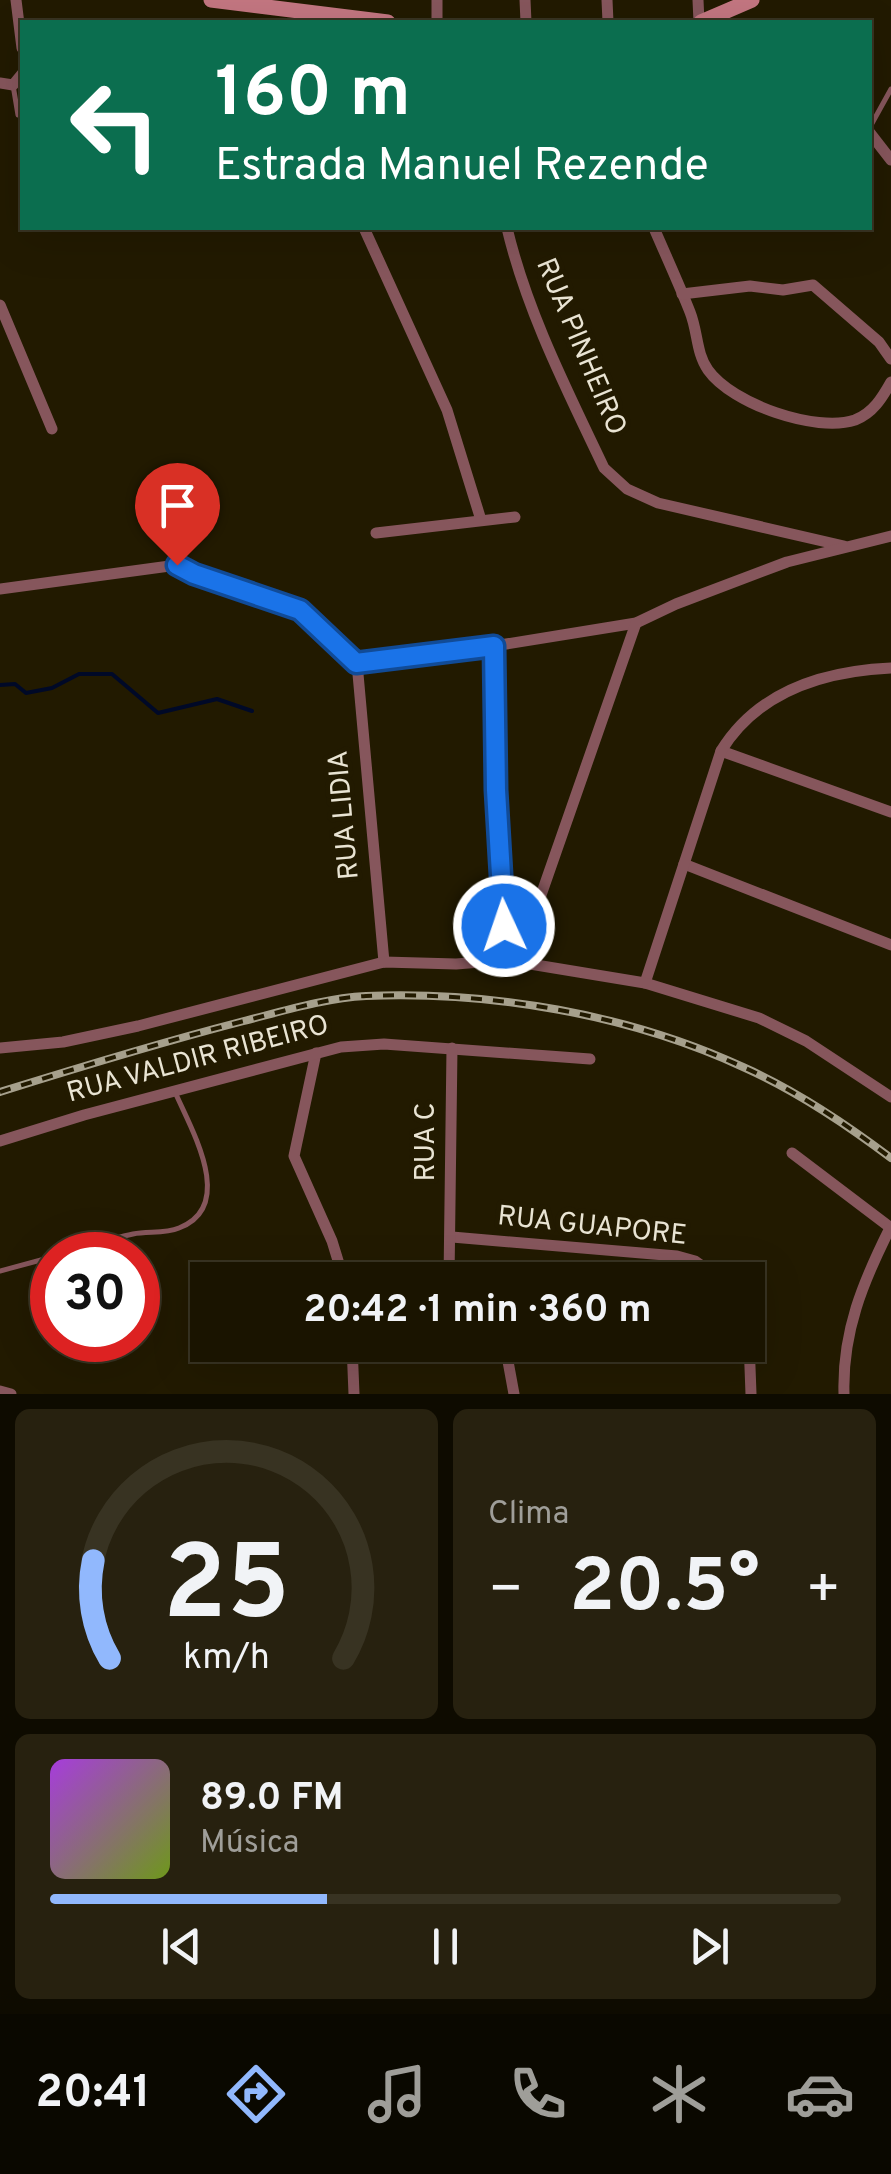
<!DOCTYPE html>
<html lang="pt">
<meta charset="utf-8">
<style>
:root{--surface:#1a1400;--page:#27210f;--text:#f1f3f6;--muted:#9f9e99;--line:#383322;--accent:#91b8fd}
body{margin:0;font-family:Overpass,sans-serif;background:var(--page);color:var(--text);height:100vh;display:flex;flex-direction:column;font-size:38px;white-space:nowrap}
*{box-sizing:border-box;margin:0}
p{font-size:32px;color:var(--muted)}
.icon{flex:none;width:55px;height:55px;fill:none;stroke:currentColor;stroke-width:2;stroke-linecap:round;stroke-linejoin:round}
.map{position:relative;height:1394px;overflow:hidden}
.sheet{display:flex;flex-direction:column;gap:15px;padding:15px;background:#0e0b00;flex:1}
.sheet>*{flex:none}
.guide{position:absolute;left:20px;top:20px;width:852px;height:210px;border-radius:0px;box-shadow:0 10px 40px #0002,0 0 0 2px var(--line);background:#0b6e4f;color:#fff;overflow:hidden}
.speed{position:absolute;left:30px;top:1232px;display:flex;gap:20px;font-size:50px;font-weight:700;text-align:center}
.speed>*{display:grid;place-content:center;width:130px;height:130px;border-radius:50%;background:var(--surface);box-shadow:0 10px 40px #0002,0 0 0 2px var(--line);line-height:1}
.speed .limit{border:15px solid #d22;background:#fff;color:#111}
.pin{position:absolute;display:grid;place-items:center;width:85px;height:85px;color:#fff;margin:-102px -42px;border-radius:50% 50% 50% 0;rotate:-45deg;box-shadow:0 0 10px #0007}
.pin .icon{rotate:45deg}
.me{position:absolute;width:110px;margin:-55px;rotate:357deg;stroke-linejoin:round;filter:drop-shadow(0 0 8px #0008)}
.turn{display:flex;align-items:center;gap:35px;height:210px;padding:0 30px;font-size:45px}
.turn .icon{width:130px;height:130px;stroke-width:2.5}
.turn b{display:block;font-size:70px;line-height:85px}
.big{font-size:75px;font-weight:700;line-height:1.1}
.sheet .tile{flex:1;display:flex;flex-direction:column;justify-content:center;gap:15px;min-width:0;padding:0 35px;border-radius:15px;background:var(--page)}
.sheet .dial{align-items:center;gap:0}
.dial svg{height:260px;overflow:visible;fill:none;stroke:var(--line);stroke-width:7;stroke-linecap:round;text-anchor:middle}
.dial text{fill:var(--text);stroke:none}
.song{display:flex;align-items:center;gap:30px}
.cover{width:120px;height:120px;border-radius:15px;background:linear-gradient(135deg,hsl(280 70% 55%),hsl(80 70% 35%))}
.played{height:10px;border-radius:5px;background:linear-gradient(90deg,var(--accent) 35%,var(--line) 35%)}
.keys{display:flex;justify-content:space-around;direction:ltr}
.heat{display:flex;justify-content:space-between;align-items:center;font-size:55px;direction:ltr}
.sheet .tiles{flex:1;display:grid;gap:15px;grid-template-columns:1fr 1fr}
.tile:last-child{grid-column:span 2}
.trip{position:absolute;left:190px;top:1262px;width:575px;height:100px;border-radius:0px;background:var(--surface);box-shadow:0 10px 40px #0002,0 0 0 2px var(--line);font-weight:700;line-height:100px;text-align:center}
.tab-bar{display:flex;height:160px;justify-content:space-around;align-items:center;background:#0a0800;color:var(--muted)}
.tab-bar .icon{width:70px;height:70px}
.tab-bar .selected{color:var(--accent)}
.tab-bar b{font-size:45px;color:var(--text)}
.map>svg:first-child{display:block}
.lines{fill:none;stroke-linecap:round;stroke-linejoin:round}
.stream{stroke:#000927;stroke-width:4}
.lane{stroke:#86565c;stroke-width:5}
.street{stroke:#86565c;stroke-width:11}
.secondary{stroke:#c37681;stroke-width:15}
.rail-casing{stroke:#a6a08c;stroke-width:8}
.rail{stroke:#221a00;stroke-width:4;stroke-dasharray:11;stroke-linecap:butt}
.route-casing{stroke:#114b97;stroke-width:25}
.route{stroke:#1a73e8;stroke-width:18}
.labels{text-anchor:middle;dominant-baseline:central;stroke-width:10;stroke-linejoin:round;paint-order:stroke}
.street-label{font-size:28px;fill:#e9e4d3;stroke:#221a00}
</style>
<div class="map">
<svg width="891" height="1394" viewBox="0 0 891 1394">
<rect width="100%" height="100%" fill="#221a00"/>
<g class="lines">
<!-- stream -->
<path class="stream" d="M0 685 15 684 26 693 52 688 79 674H112L158 713 217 699 252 711"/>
<!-- lane -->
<g class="lane">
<path d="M13 85 18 115"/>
<path d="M870 127 891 89"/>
<path d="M59 1255C84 1248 108 1239 133 1234 148 1231 165 1234 179 1228 237 1206 191 1129 175 1092"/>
<path d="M0 1271 52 1257"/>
</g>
<!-- street -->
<g class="street">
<path d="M16 0 22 48"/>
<path d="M437 0V22"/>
<path d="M525 0 526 22"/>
<path d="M607 0 608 22"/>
<path d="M698 0 699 22"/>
<path d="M0 83 13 85 22 74"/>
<path d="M870 133 891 160"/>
<path d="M364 228 447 410 481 520"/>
<path d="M507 228C527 312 567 390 604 468L627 489 658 503 844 546"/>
<path d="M654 228C666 256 679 284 690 312 698 332 696 353 708 370 732 404 816 433 855 420 873 413 882 398 891 382"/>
<path d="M682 294 750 286 783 290 813 285 879 342 891 359"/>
<path d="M0 305 52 429"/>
<path d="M376 533 515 517"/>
<path d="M0 589 177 565 300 611 357 663"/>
<path d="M494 646 496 790 506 960"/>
<path d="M357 663 494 646 636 623 676 604 787 562 891 536"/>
<path d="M357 663 384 962"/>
<path d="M721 751 891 812"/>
<path d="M684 864 891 945"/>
<path d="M518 961 636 623"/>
<path d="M645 983 721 751C758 691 824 671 891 668"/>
<path d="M0 1048 63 1042 138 1026 384 962 456 964 506 960 645 983 759 1018 806 1041 891 1097"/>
<path d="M316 1053 294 1156 332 1241 344 1280"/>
<path d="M0 1141 84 1115 341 1047 384 1044 590 1059"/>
<path d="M792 1153 891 1228"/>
<path d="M452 1237 677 1256 695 1261 722 1280"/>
<path d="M449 1280 452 1048"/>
<path d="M748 1314 751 1394"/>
<path d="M352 1345 354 1394"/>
<path d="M505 1345 514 1394"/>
<path d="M0 1391 11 1394"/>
<path d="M844 1394C842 1332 863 1282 890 1228"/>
</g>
<!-- secondary -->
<g class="secondary">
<path d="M211 0 388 22"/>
<path d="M701 22 752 0"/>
</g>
<!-- rail casing -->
<g class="rail-casing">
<path id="rail" d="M0 1092C80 1067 159 1043 240 1022 280 1012 325 998 366 996 492 991 628 1014 743 1067 795 1090 846 1124 891 1158"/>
</g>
<!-- rail -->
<use href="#rail" class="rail"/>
</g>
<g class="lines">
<!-- route casing -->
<g class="route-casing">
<path id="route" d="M177 565 194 574 300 610 356 663 494 646 496 790 504 926"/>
</g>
<!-- route -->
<use href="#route" class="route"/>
</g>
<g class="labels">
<!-- street labels -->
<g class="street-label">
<text transform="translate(580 347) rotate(67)">RUA PINHEIRO</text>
<text transform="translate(345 815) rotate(-95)">RUA LIDIA</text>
<text transform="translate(198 1060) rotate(-15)">RUA VALDIR RIBEIRO</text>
<text transform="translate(427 1142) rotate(-90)">RUA C</text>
<text transform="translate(592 1227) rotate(6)">RUA GUAPORE</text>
</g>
</g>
</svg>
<div class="speed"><div class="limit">30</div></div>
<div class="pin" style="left:177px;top:565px;background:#d93025"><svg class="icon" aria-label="arrive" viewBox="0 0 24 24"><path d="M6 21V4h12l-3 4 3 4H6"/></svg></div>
<svg class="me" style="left:504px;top:926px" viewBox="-20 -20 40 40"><circle r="17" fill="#1a73e8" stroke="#fff" stroke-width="3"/><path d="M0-11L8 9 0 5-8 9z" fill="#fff"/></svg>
<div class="trip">20:42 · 1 min · 360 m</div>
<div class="guide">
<div class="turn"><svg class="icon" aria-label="left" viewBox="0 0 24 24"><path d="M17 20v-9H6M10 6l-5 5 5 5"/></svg><div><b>160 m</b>Estrada Manuel Rezende</div></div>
</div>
</div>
<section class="sheet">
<div class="tiles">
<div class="tile dial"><svg viewBox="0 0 100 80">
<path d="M14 69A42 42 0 1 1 86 69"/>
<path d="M14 69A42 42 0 0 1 9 39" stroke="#91b8fd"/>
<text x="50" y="56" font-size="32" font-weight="700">25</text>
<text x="50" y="72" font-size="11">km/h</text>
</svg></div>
<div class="tile"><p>Clima</p>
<div class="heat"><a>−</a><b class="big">20.5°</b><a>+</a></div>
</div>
<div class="tile">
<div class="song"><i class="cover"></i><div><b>89.0 FM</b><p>Música</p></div></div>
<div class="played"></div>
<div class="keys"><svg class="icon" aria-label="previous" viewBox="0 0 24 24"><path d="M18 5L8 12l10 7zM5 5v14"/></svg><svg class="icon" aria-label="pause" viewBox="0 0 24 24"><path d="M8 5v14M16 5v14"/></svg><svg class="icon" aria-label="next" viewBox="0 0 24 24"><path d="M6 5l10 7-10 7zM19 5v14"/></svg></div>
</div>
</div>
</section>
<nav class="tab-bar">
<b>20:41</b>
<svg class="icon selected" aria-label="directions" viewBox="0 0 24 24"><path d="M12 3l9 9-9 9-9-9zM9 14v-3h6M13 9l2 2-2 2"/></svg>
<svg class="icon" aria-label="music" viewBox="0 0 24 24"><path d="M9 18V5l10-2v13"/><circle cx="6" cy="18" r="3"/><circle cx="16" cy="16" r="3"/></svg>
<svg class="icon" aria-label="phone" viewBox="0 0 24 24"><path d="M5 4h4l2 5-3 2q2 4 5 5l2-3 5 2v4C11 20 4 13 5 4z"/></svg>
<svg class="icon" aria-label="climate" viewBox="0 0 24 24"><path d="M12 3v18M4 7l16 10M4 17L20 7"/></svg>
<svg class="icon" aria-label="car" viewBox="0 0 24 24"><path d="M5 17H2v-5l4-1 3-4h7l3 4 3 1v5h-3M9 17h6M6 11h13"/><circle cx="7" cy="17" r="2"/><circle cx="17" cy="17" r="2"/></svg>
</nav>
